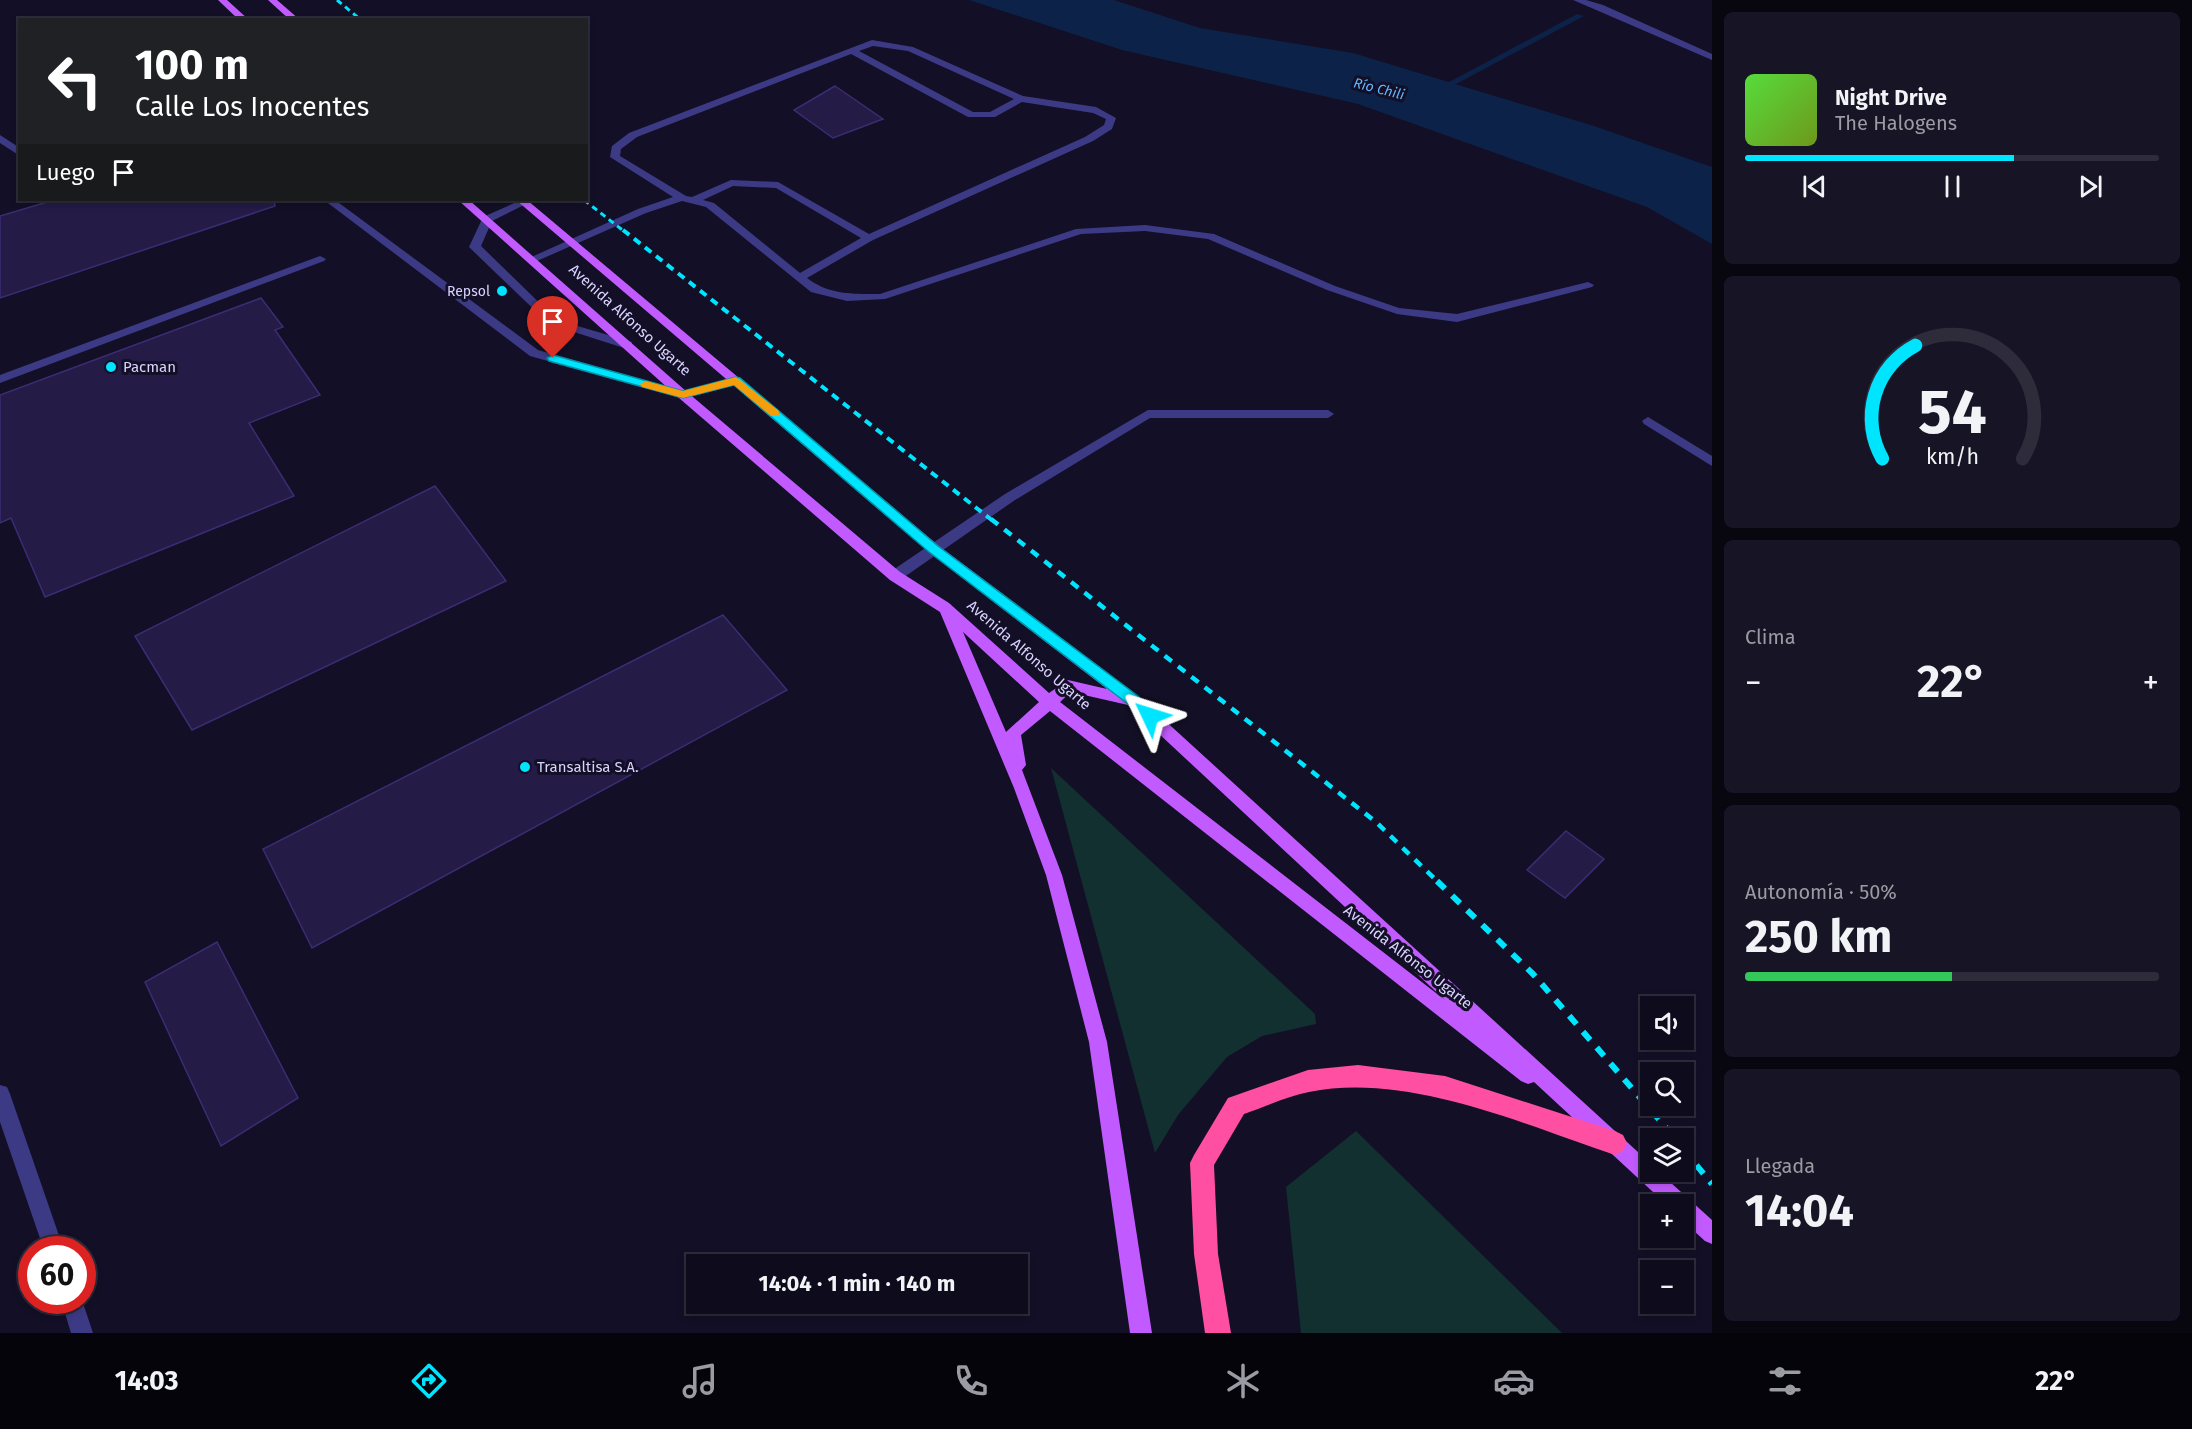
<!DOCTYPE html>
<html lang="es">
<meta charset="utf-8">
<style>
:root{--surface:#0e0b1c;--page:#171425;--text:#f1f3f6;--muted:#9b9ba3;--line:#2e2b3b;--accent:#00e5ff}
body{margin:0;font-family:"Fira Sans",sans-serif;background:var(--page);color:var(--text);height:100vh;display:flex;flex-direction:column;font-size:22px;white-space:nowrap}
*{box-sizing:border-box;margin:0}
p{font-size:20px;color:var(--muted)}
.icon{flex:none;width:33px;height:33px;fill:none;stroke:currentColor;stroke-width:2;stroke-linecap:round;stroke-linejoin:round}
.map{position:relative;flex:1;overflow:hidden}
.details{display:flex;flex-direction:column;gap:12px;padding:12px;background:#08060f;width:480px}
.details>*{flex:none}
.banner{position:absolute;left:18px;top:18px;width:570px;height:183px;border-radius:0px;box-shadow:0 3px 9px #0003,0 0 0 2px var(--line);background:#202124;color:#fff;overflow:hidden}
.controls{position:absolute;left:1640px;top:996px;display:grid;gap:12px}
.controls a{display:grid;place-items:center;width:54px;height:54px;border-radius:0px;background:var(--surface);box-shadow:0 3px 9px #0003,0 0 0 2px var(--line);font-size:30px}
.speed{position:absolute;left:18px;top:1236px;display:flex;gap:12px;font-size:30px;font-weight:700;text-align:center}
.speed>*{display:grid;place-content:center;width:78px;height:78px;border-radius:50%;background:var(--surface);box-shadow:0 3px 9px #0003,0 0 0 2px var(--line);line-height:1}
.speed .limit{border:9px solid #d22;background:#fff;color:#111}
.pin{position:absolute;display:grid;place-items:center;width:51px;height:51px;color:#fff;margin:-62px -26px;border-radius:50% 50% 50% 0;rotate:-45deg;box-shadow:0 0 6px #0007}
.pin .icon{rotate:45deg}
.me{position:absolute;width:66px;margin:-33px;rotate:311deg;stroke-linejoin:round;filter:drop-shadow(0 0 4px #0008)}
.turn{display:flex;align-items:center;gap:21px;height:126px;padding:0 18px;font-size:27px}
.turn .icon{width:78px;height:78px;stroke-width:2.5}
.turn b{display:block;font-size:42px;line-height:51px}
.then{display:flex;align-items:center;height:57px;padding:0 18px;background:#0003;gap:12px;font-size:22px}
.big{font-size:45px;font-weight:700;line-height:1.1}
.details .tile{flex:1;display:flex;flex-direction:column;justify-content:center;gap:9px;min-width:0;padding:0 21px;border-radius:9px;background:var(--page)}
.details .dial{align-items:center;gap:0}
.dial svg{height:156px;overflow:visible;fill:none;stroke:var(--line);stroke-width:7;stroke-linecap:round;text-anchor:middle}
.dial text{fill:var(--text);stroke:none}
.song{display:flex;align-items:center;gap:18px}
.cover{width:72px;height:72px;border-radius:9px;background:linear-gradient(135deg,hsl(110 70% 55%),hsl(80 70% 35%))}
.played{height:6px;border-radius:3px;background:linear-gradient(90deg,var(--accent) 65%,var(--line) 65%)}
.keys{display:flex;justify-content:space-around;direction:ltr}
.heat{display:flex;justify-content:space-between;align-items:center;font-size:33px;direction:ltr}
.charge{height:9px;border-radius:4px;background:linear-gradient(90deg,#34c759 50%,var(--line) 0)}
.trip{position:absolute;left:686px;top:1254px;width:342px;height:60px;border-radius:0px;background:var(--surface);box-shadow:0 3px 9px #0003,0 0 0 2px var(--line);font-weight:700;line-height:60px;text-align:center}
.menu{display:flex;height:96px;justify-content:space-around;align-items:center;background:#06040b;color:var(--muted)}
.menu .icon{width:42px;height:42px}
.menu .selected{color:var(--accent)}
.menu b{font-size:27px;color:var(--text)}
main{display:flex;flex:1;min-height:0}
.map>svg:first-child{display:block}
.green{fill:#12302f}
.water{fill:#0c2248}
.lines{fill:none;stroke-linecap:round;stroke-linejoin:round}
.stream{fill:#0c2248;fill-rule:evenodd}
.building{fill:#241b47;stroke:#3b2d73;stroke-width:1.5}
.minor{fill:#3d3a85;fill-rule:evenodd}
.major{fill:#c25bff;fill-rule:evenodd}
.highway{fill:#ff4fa3;fill-rule:evenodd}
.rail-far3{stroke:#00e5ff;stroke-width:3;stroke-dasharray:6 4.5;stroke-linecap:butt}
.rail-far2{stroke:#00e5ff;stroke-width:4;stroke-dasharray:8 6;stroke-linecap:butt}
.rail-far1{stroke:#00e5ff;stroke-width:4.5;stroke-dasharray:9 8;stroke-linecap:butt}
.rail{stroke:#00e5ff;stroke-width:6;stroke-dasharray:11 10;stroke-linecap:butt}
.route{fill:#00e5ff;stroke:#0095a6;stroke-width:1.5}
.slow{fill:#f59e0b}
.poi-dot{fill:#00e5ff;stroke:#130f26;stroke-width:2}
.labels{text-anchor:middle;dominant-baseline:central;stroke-width:6;stroke-linejoin:round;paint-order:stroke}
.far-water-label{font-size:14px;font-style:italic;fill:#62b6ff;stroke:#130f26}
.far-poi-label{font-size:14px;fill:#d9d4ff;stroke:#130f26;text-anchor:end}
.street-label{font-size:15px;fill:#d9d4ff;stroke:#130f26}
.poi-label{font-size:15px;fill:#d9d4ff;stroke:#130f26;text-anchor:start}
</style>
<main>
<div class="map">
<svg width="1712" height="1333" viewBox="0 0 1712 1333">
<rect width="100%" height="100%" fill="#130f26"/>
<!-- green -->
<g class="green">
<path d="M1051 768 1315 1014 1316 1024 1262 1036 1227 1057 1178 1115 1155 1153Z"/>
<path d="M1356 1131 1562 1333H1301L1286 1187Z"/>
</g>
<!-- water -->
<path class="water" d="M969 0H1114L1200 28 1353 53 1594 126 1712 167V244L1647 207 1358 104 1122 50Z"/>
<g class="lines">
<!-- stream -->
<path class="stream" d="M1577 14 1584 16 1441 92 1434 90Z"/>
</g>
<!-- building -->
<g class="building">
<path d="M835 86 883 119 833 138 794 110Z"/>
<path d="M54 200H274L275 206 0 298V216Z"/>
<path d="M261 298 283 327 275 330 320 395 249 423 294 496 45 597 11 518 0 523V395Z"/>
<path d="M435 486 506 581 192 730 135 636Z"/>
<path d="M723 615 787 690 312 948 263 849Z"/>
<path d="M1566 831 1604 859 1565 898 1527 870Z"/>
<path d="M217 942 298 1098 221 1146 145 982Z"/>
</g>
<g class="lines">
<!-- minor -->
<g class="minor">
<path d="M1573 0H1586L1603 5 1712 54V60Z"/>
<path d="M872 40 913 47 1023 96 1096 107 1116 118 1112 129 1093 141 873 240 807 278C829 295 853 294 880 294L1076 229 1145 225 1214 234 1335 286 1399 308 1457 314 1588 282 1594 285 1592 287 1457 322 1397 314 1327 290 1208 239 1145 231 1081 234 885 299 847 301 811 292 706 207 682 201 646 213 537 261H529L527 259 638 209 673 197 610 157 612 146 629 133ZM873 46 908 51 1014 99 990 112H973L859 51ZM851 54 968 117H995L1022 102 1093 113 1106 119 1104 125 1085 137 869 234 778 182 731 180 692 197 686 196 620 156 621 149 637 137ZM733 186 776 188 861 238 800 273 714 203 703 200Z"/>
<path d="M0 135 20 148V156L0 143Z"/>
<path d="M324 200H335L538 350 683 391 736 377 742 381 740 384 683 399 530 356Z"/>
<path d="M521 200H529L530 202 492 221 481 246 557 320 632 342V348H624L549 324 471 249 469 247 483 217Z"/>
<path d="M320 256 326 259 324 261 0 383V375Z"/>
<path d="M1148 410H1328L1334 414 1328 418H1150L1015 500 900 580H890L888 576 890 572 1005 494Z"/>
<path d="M1648 417 1712 456V466L1644 424 1642 421Z"/>
<path d="M0 1085 7 1087 10 1094 64 1250H44L0 1122Z"/>
<path d="M61 1300H82L93 1333H71Z"/>
</g>
<!-- major -->
<g class="major">
<path d="M218 0H227L249 20H239Z"/>
<path d="M268 0H277L300 20H290Z"/>
<path d="M458 200H469L687 392 900 572 949 603 1049 693 1068 680 1107 689 929 552 516 200H527L939 546 1138 696 1650 1163V1172H1659L1712 1220V1244L1705 1241 1683 1221V1204H1666L1534 1082 1528 1084 1521 1081 1050 711 1021 735 1026 765 1022 770 1062 875 1107 1042 1152 1333H1130L1089 1042 1046 875 1014 788 940 612 890 580 679 398ZM963 632 1039 702 1006 732ZM1071 692 1128 705 1445 1000 1060 702Z"/>
</g>
<!-- highway -->
<path class="highway" d="M1358 1065 1445 1076 1615 1131 1623 1135 1627 1143 1623 1151 1615 1155C1523 1124 1407 1072 1309 1092 1287 1096 1265 1107 1244 1114L1214 1165 1218 1254 1231 1333H1205L1194 1254 1190 1163 1194 1155 1228 1098 1308 1070Z"/>
<!-- rail-far3 -->
<g class="rail-far3">
<path d="M337 0 361 20"/>
<path d="M584 200 625 232"/>
</g>
<!-- rail-far2 -->
<path class="rail-far2" d="M623 230 993 521"/>
<!-- rail-far1 -->
<path class="rail-far1" d="M991 519 1376 822 1438 882"/>
<!-- rail -->
<g class="rail">
<path d="M1437 881 1533 974 1675 1138"/>
<path d="M1683 1149 1712 1184"/>
</g>
</g>
<!-- route -->
<path class="route" d="M553 355 683 391 736 377 740 378 938 546 1138 696 1157 716 1155 720H1145L1128 704 929 552 734 385 683 398 549 361 547 358Z"/>
<!-- slow -->
<path class="slow" d="M736 377 779 411V416H771L734 385 683 398 642 387 640 384 646 381 683 391Z"/>
<!-- markers -->
<g class="poi-dot">
<circle cx="502" cy="291" r="6"/>
<circle cx="111" cy="367" r="6"/>
<circle cx="525" cy="767" r="6"/>
</g>
<g class="labels">
<!-- far-water labels -->
<g class="far-water-label">
<text transform="translate(1379 89) rotate(14)">Río Chili</text>
</g>
<!-- far-poi labels -->
<g class="far-poi-label">
<text x="490" y="291">Repsol</text>
</g>
<!-- street labels -->
<g class="street-label">
<text transform="translate(630 320) rotate(42)">Avenida Alfonso Ugarte</text>
<text transform="translate(1029 655) rotate(41)">Avenida Alfonso Ugarte</text>
<text transform="translate(1408 957) rotate(38)">Avenida Alfonso Ugarte</text>
</g>
<!-- poi labels -->
<g class="poi-label">
<text x="123" y="367">Pacman</text>
<text x="537" y="767">Transaltisa S.A.</text>
</g>
</g>
</svg>
<div class="controls">
<a><svg class="icon" aria-label="sound" viewBox="0 0 24 24"><path d="M4 9h4l5-4v14l-5-4H4zM17 9q2 3 0 6"/></svg></a>
<a><svg class="icon" aria-label="search" viewBox="0 0 24 24"><circle cx="10" cy="10" r="6"/><path d="M15 15l6 6"/></svg></a>
<a><svg class="icon" aria-label="layers" viewBox="0 0 24 24"><path d="M12 4l9 5-9 5-9-5zM3 14l9 5 9-5"/></svg></a>
<a>+</a>
<a>−</a>
</div>
<div class="speed"><div class="limit">60</div></div>
<div class="pin" style="left:553px;top:358px;background:#d93025"><svg class="icon" aria-label="arrive" viewBox="0 0 24 24"><path d="M6 21V4h12l-3 4 3 4H6"/></svg></div>
<svg class="me" style="left:1150px;top:716px" viewBox="-20 -20 40 40"><path d="M0-17L14 15 0 8-14 15z" fill="#00e5ff" stroke="#fff" stroke-width="4"/></svg>
<div class="trip">14:04 · 1 min · 140 m</div>
<div class="banner">
<div class="turn"><svg class="icon" aria-label="left" viewBox="0 0 24 24"><path d="M17 20v-9H6M10 6l-5 5 5 5"/></svg><div><b>100 m</b>Calle Los Inocentes</div></div>
<div class="then">Luego<svg class="icon" aria-label="arrive" viewBox="0 0 24 24"><path d="M6 21V4h12l-3 4 3 4H6"/></svg></div>
</div>
</div>
<section class="details">
<div class="tile">
<div class="song"><i class="cover"></i><div><b>Night Drive</b><p>The Halogens</p></div></div>
<div class="played"></div>
<div class="keys"><svg class="icon" aria-label="previous" viewBox="0 0 24 24"><path d="M18 5L8 12l10 7zM5 5v14"/></svg><svg class="icon" aria-label="pause" viewBox="0 0 24 24"><path d="M8 5v14M16 5v14"/></svg><svg class="icon" aria-label="next" viewBox="0 0 24 24"><path d="M6 5l10 7-10 7zM19 5v14"/></svg></div>
</div>
<div class="tile dial"><svg viewBox="0 0 100 80">
<path d="M14 69A42 42 0 1 1 86 69"/>
<path d="M14 69A42 42 0 0 1 31 11" stroke="#00e5ff"/>
<text x="50" y="56" font-size="32" font-weight="700">54</text>
<text x="50" y="72" font-size="11">km/h</text>
</svg></div>
<div class="tile"><p>Clima</p>
<div class="heat"><a>−</a><b class="big">22°</b><a>+</a></div>
</div>
<div class="tile"><p>Autonomía · 50%</p><b class="big">250 km</b><div class="charge"></div></div>
<div class="tile"><p>Llegada</p><b class="big">14:04</b></div>
</section>
</main>
<nav class="menu">
<b>14:03</b>
<svg class="icon selected" aria-label="directions" viewBox="0 0 24 24"><path d="M12 3l9 9-9 9-9-9zM9 14v-3h6M13 9l2 2-2 2"/></svg>
<svg class="icon" aria-label="music" viewBox="0 0 24 24"><path d="M9 18V5l10-2v13"/><circle cx="6" cy="18" r="3"/><circle cx="16" cy="16" r="3"/></svg>
<svg class="icon" aria-label="phone" viewBox="0 0 24 24"><path d="M5 4h4l2 5-3 2q2 4 5 5l2-3 5 2v4C11 20 4 13 5 4z"/></svg>
<svg class="icon" aria-label="climate" viewBox="0 0 24 24"><path d="M12 3v18M4 7l16 10M4 17L20 7"/></svg>
<svg class="icon" aria-label="car" viewBox="0 0 24 24"><path d="M5 17H2v-5l4-1 3-4h7l3 4 3 1v5h-3M9 17h6M6 11h13"/><circle cx="7" cy="17" r="2"/><circle cx="17" cy="17" r="2"/></svg>
<svg class="icon" aria-label="filters" viewBox="0 0 24 24"><path d="M4 7h16M4 17h16"/><circle cx="9" cy="7" r="2"/><circle cx="15" cy="17" r="2"/></svg>
<b>22°</b>
</nav>
